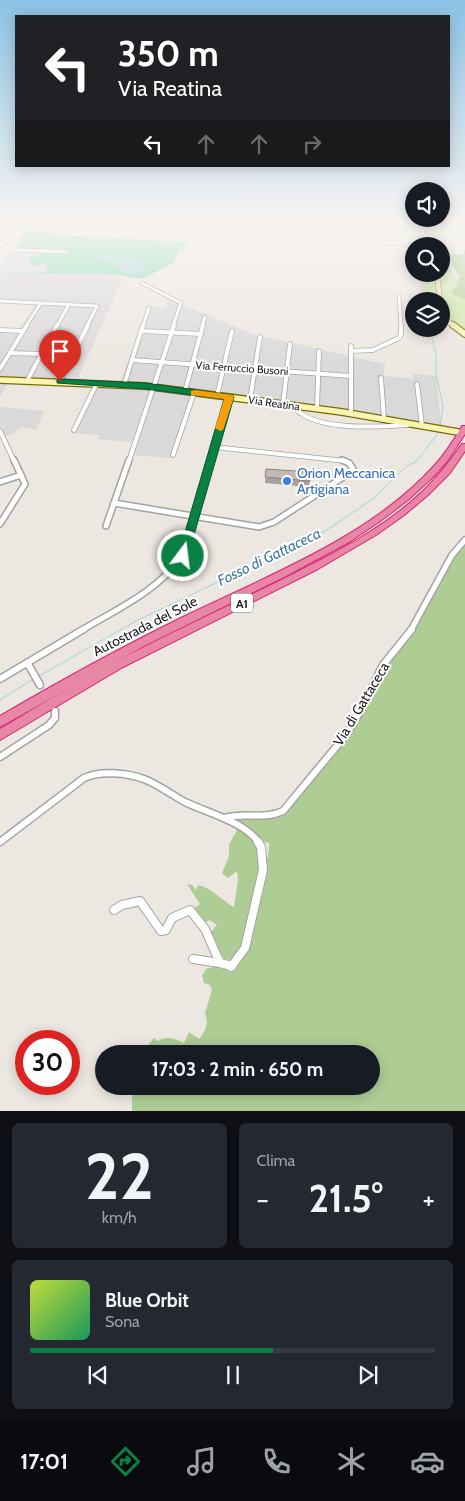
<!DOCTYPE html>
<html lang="it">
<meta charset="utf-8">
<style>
:root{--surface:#171b24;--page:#242831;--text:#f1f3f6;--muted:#9ea1a6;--line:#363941;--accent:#0b8043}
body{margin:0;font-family:Cabin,sans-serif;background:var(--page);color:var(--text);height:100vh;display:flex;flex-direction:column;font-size:19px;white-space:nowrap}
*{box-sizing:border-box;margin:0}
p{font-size:16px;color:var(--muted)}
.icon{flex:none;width:28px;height:28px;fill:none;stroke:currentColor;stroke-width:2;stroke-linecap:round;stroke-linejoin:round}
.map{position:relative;height:1111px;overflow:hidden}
.sheet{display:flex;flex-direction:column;gap:12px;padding:12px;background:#0d0f14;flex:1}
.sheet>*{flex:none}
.guide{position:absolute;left:15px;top:15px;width:435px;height:152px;border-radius:0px;box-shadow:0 2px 12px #0003;background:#202124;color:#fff;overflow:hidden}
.tools{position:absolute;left:405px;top:182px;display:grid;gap:10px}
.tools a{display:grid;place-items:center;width:45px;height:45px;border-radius:50%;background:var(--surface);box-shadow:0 2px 12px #0003;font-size:25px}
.speed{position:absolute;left:15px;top:1030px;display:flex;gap:10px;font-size:25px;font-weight:700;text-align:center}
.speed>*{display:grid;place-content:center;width:65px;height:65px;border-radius:50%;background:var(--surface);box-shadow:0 2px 12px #0003;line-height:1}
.speed .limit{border:8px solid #d22;background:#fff;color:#111}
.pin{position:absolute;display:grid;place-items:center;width:42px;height:42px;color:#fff;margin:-51px -21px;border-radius:50% 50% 50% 0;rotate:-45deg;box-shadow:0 0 5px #0007}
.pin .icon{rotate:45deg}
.me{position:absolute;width:55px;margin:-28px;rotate:15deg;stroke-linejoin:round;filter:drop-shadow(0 0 4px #0008)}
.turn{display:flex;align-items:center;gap:18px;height:105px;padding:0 20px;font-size:22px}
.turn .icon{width:65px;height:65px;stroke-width:2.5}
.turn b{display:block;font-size:35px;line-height:42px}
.lanes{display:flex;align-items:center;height:48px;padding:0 20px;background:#0003;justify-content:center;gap:25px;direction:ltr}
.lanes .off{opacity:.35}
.big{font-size:38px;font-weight:800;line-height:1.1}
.sheet .tile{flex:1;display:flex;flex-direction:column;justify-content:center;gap:8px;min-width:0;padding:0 18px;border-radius:8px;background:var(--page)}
.sheet .dial{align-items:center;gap:0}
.dial b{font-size:65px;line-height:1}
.song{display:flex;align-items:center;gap:15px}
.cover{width:60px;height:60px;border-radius:8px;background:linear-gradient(135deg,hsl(70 70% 55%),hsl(150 70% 35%))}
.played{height:5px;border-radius:2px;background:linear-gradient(90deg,var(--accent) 60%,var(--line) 60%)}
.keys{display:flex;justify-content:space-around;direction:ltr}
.heat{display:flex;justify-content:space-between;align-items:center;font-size:28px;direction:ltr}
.sheet .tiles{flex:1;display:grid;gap:12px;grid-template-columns:1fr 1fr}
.tile:last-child{grid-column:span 2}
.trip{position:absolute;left:95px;top:1045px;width:285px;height:50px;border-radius:25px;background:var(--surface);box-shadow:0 2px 12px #0003;font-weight:800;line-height:50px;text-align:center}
.menu{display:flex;height:80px;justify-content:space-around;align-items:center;background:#090b0e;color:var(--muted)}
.menu .icon{width:35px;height:35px}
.menu .on{color:var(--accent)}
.menu b{font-size:22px;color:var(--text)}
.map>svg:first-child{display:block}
.residential{fill:#dad8d9}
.grass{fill:#cfe9a5}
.forest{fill:#adcd95}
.pitch{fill:#7ddeac}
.parking{fill:#dcdcdc}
.water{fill:#a0d6dc}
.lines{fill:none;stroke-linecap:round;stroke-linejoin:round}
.stream{stroke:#a0d6dc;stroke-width:1}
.street-far4-casing{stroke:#a3a3a3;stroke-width:4.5}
.street-far3-casing{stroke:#a3a3a3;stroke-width:5.5}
.street-far2-casing{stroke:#a3a3a3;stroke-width:8}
.street-far1-casing{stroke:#a3a3a3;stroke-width:9}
.street-casing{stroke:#a3a3a3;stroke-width:10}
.secondary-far1-casing{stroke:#716f04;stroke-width:5.5}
.secondary-casing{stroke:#716f04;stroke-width:8}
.highway-casing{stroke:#d72278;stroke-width:2}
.street-far4{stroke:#fff;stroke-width:3}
.street-far3{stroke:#fff;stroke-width:4}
.street-far2{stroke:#fff;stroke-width:5}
.street-far1{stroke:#fff;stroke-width:6}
.street{stroke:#fff;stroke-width:8}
.secondary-far1{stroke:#faf4b2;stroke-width:4.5}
.secondary{stroke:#faf4b2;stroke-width:5.5}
.highway{fill:#e786a5;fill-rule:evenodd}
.wall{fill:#a99f9b}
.building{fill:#c5b9b4;stroke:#8a827e}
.route{fill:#0b8043;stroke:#07532c}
.slow{fill:#f59e0b}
.shop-dot{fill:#3f7fe0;stroke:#fff;stroke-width:2}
.labels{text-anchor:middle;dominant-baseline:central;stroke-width:4;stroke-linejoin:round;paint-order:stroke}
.far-street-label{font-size:11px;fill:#1c1c1c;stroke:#fff}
.shield{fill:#fff;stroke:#606060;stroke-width:1}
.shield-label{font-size:12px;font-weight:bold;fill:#1c1c1c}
.shop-label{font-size:14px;fill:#366cbe;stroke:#fff;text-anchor:start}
.street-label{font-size:14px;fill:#1c1c1c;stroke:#fff}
.water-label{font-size:15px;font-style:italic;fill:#427a9c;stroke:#fff}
</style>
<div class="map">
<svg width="465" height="1111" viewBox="0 0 465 1111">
<rect width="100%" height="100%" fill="#ede7e1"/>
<!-- residential -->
<g class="residential">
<path d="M3 273 116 274 124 276 78 378 120 382 150 306 165 308 169 299 253 334 385 364 384 376 413 379 414 374 436 376 442 432 318 412 193 397 174 458 128 455 132 442 97 439 100 435 71 433 96 386 8 383 0 397V328L19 329 35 305 0 303V278Z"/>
<path d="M0 407 44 411 36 430 21 427 10 435 0 438Z"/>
</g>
<!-- grass -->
<g class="grass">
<path d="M381 219H465V235L437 238V246H432L400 234Z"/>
<path d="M441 253 443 254 457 280 458 285 451 290 453 294 465 299V330C459 326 453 323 449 318 438 306 441 269 441 253Z"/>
<path d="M423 274H434L438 301H425Z"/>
</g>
<!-- forest -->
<g class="forest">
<path d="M463 250H465V299L453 295 451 291 458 285 457 280 460 278 446 253 464 255Z"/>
<path d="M465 542V1111H132V1096L139 1087 137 1086H371V1054H153L149 1052 148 1045 154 1038 158 1041C166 1035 176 1039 184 1043L189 1032 199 1039C206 1030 209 1024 205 1013L212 990 210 985 204 983 202 976 206 969 225 964 228 969 235 970C245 953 255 931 257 912L236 959 225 960 210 933 217 925 210 920 204 923 193 909 200 904 187 884 192 885 196 890 198 885C212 888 221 900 234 907L238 880 237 871 228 878 222 873 229 856V845L237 830C251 834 258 846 263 859L268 857 269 843 262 842 232 818 236 817 264 820 282 816 348 735 391 657 403 646V642C429 610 440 573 465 542Z"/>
</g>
<!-- pitch -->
<path class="pitch" d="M33 231 78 236 186 242 184 249H180L173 263 144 278H135L116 274 0 273V266L3 265 24 233Z"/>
<!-- parking -->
<path class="parking" d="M10 251 40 253 36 257 28 259 32 266 45 264 50 272 0 273V267Z"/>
<!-- water -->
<path class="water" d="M103 253C108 255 113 258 118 259 130 262 140 255 147 269 135 283 120 270 111 263 106 260 100 259 95 256Z"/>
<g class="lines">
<!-- stream -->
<g class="stream">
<path d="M430 219 429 223 441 234 438 239 440 244 438 246"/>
<path d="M422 274 423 301"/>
<path d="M430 329 436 355V374L443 406 440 427"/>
<path d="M39 676 136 621 325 531 374 498 407 466 417 461 439 432"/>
<path d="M0 700 33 679"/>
</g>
<!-- street-far4 casing -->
<g class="street-far4-casing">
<g id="street-far4">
<path d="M308 232 309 219"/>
<path d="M402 237 421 246"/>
<path d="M381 243H402L407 241"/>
<path d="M0 244 16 250 66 252"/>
<path d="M142 283 181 303 173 326"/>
<path d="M399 296 401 326"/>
<path d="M0 301 97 306 87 326"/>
<path d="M26 326 41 303"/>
<path d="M57 326 69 304"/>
<path d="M143 326 149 308"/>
<path d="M202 326 205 317"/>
</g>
</g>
<!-- street-far3 casing -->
<g class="street-far3-casing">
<g id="street-far3">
<path d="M0 330 23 331"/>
<path d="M142 331 201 334"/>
<path d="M351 346V414"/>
<path d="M351 351 373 350 399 338 401 334V325"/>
<path d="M10 353 41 354"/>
<path d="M132 360 351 376"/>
<path d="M0 369 27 325"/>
<path d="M381 378 384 419"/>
<path d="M27 381 57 325"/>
<path d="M60 381 88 325"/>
<path d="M417 384 422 426"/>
<path d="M124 385 143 325"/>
<path d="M185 391 203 325"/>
<path d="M217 396 232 331"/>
<path d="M250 400 260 337"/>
<path d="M283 404 290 344"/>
<path d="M292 405C311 432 378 427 408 425"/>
<path d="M317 409 319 351"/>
<path d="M74 430 97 383"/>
<path d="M0 431 14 461"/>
<path d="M214 447 346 461"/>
<path d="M173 455 194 393"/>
<path d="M129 461 174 325"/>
<path d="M211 461 229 397"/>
</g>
</g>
<!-- street-far2 casing -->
<g class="street-far2-casing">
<g id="street-far2">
<path d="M129 460 114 503 259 527 274 522 351 472 353 469 349 463 342 460"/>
<path d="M0 482 21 475"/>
<path d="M0 524 25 484 14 460"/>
<path d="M106 526 114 503"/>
<path d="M82 630C119 608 157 591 183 556L211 460"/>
<path d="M411 630 452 555 465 540"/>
</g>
</g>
<!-- street-far1 casing -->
<g class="street-far1-casing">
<g id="street-far1">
<path d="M28 664 40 685"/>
<path d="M0 679 84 629"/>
<path d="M0 757 49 725 55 718V711"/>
<path d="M224 818C244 812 264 820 283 811L346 735 362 708 383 665 412 629"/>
<path d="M0 842 84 778C101 770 127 773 144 779 159 785 172 795 185 802 208 813 245 822 259 843"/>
</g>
</g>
<!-- street casing -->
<g class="street-casing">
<g id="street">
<path d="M114 910 122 905 140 901 161 931 166 930 172 918 190 910 205 929 220 963 232 966"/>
<path d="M193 959 220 963"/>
<path d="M231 967 245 948 263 870 261 847 258 842"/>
</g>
</g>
<!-- secondary-far1 casing -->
<g class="secondary-far1-casing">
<g id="secondary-far1">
<path d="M379 219 397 234 426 246"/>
<path d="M437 274 440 301"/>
<path d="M441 312 447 321 454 326"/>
</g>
</g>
<!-- secondary casing -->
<g class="secondary-casing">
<g id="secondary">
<path d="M453 325 465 334"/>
<path d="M0 380 145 386 342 412 458 432"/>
</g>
</g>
<!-- highway casing -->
<g class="highway-casing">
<g id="highway">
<path d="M462 426H465V434L448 460 434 476 408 500 379 522 349 542 286 576 142 647 0 727V716C60 681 120 648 183 617 267 576 370 537 434 466 445 454 454 440 462 426Z"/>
<path d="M462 444H465V451L450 473 428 495 403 516 376 535 318 569 123 667 0 740V729C44 703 88 675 134 652 187 625 241 600 293 574 339 551 387 526 424 490 438 476 450 461 462 444Z"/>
</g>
</g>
<!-- street-far4 -->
<use href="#street-far4" class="street-far4"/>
<!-- street-far3 -->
<use href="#street-far3" class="street-far3"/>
<!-- street-far2 -->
<use href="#street-far2" class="street-far2"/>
<!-- street-far1 -->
<use href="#street-far1" class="street-far1"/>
<!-- street -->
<use href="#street" class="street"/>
<!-- secondary-far1 -->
<use href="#secondary-far1" class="secondary-far1"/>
<!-- secondary -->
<use href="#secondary" class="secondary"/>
<!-- highway -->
<use href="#highway" class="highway"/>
</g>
<!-- wall -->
<path class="wall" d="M266 469 310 481 309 487 265 483Z"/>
<!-- building -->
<path class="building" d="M266 469 310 472V481L265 477Z"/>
<!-- sky -->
<linearGradient id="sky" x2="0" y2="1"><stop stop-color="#8bc2e3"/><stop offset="0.59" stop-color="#f7f4f2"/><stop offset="1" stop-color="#f7f4f2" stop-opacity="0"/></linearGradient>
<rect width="465" height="374" fill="url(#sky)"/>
<!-- route -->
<path class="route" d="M60 379 145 383 233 395 234 397 187 559H179L178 556 224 399 145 389 57 383V380Z"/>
<!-- slow -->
<path class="slow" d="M195 390 233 395 234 397 223 430 220 431 215 428 224 399 191 395V391Z"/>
<!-- markers -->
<circle class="shop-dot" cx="287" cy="481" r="5"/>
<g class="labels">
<!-- far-street labels -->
<g class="far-street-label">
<text transform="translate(242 368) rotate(4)">Via Ferruccio Busoni</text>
<text transform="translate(274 403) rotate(8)">Via Reatina</text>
</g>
<!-- shield labels -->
<rect class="shield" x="231" y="593.5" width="22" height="19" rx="4"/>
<g class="shield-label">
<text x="242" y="603">A1</text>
</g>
<!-- shop labels -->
<g class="shop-label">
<text x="297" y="473">Orion Meccanica<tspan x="297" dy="16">Artigiana</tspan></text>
</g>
<!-- street labels -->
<g class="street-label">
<text transform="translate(145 626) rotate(-27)">Autostrada del Sole</text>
<text transform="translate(361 704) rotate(-59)">Via di Gattaceca</text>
</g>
<!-- water labels -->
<g class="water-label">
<text transform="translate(269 557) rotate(-26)">Fosso di Gattaceca</text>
</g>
</g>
</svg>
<div class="tools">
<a><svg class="icon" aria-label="sound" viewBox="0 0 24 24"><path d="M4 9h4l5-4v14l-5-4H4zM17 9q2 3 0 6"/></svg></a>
<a><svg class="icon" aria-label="search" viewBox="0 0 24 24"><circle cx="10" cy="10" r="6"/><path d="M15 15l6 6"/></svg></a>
<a><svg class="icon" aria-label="layers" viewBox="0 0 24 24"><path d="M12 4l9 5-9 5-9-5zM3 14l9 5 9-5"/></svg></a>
</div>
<div class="speed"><div class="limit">30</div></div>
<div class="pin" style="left:60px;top:381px;background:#d93025"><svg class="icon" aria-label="arrive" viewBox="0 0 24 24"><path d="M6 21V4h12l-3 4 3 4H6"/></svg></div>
<svg class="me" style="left:183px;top:556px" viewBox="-20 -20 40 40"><circle r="17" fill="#0b8043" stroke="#fff" stroke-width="3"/><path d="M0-11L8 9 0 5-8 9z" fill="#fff"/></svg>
<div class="trip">17:03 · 2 min · 650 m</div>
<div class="guide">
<div class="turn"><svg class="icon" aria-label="left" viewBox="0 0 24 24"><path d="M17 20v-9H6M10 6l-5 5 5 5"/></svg><div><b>350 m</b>Via Reatina</div></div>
<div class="lanes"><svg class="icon" aria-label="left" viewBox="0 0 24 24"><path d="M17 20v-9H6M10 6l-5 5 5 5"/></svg><svg class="icon off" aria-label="ahead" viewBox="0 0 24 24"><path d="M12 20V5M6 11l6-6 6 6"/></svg><svg class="icon off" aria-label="ahead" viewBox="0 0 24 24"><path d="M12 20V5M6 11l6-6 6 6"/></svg><svg class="icon off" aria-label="right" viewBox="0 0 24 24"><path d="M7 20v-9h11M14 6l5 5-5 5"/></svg></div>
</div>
</div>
<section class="sheet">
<div class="tiles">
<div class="tile dial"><b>22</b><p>km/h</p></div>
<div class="tile"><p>Clima</p>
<div class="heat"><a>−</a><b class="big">21.5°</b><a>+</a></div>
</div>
<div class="tile">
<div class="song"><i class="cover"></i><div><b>Blue Orbit</b><p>Sona</p></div></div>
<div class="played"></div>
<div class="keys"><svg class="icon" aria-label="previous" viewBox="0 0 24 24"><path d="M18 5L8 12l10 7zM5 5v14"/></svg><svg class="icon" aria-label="pause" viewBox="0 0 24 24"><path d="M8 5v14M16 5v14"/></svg><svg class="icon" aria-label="next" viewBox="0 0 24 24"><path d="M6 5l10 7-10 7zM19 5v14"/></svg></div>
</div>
</div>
</section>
<nav class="menu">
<b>17:01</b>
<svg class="icon on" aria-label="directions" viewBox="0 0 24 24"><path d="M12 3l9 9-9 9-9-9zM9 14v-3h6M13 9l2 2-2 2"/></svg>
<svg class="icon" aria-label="music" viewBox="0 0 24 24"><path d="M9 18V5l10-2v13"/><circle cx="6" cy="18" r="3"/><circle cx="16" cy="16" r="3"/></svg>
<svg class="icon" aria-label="phone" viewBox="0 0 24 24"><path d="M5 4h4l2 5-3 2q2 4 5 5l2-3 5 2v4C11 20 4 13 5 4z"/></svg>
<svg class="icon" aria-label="climate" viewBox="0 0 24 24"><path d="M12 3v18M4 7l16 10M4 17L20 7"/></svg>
<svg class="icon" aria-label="car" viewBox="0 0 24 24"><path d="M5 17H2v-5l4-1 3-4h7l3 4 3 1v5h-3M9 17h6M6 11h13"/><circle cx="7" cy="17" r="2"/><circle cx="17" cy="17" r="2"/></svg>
</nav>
